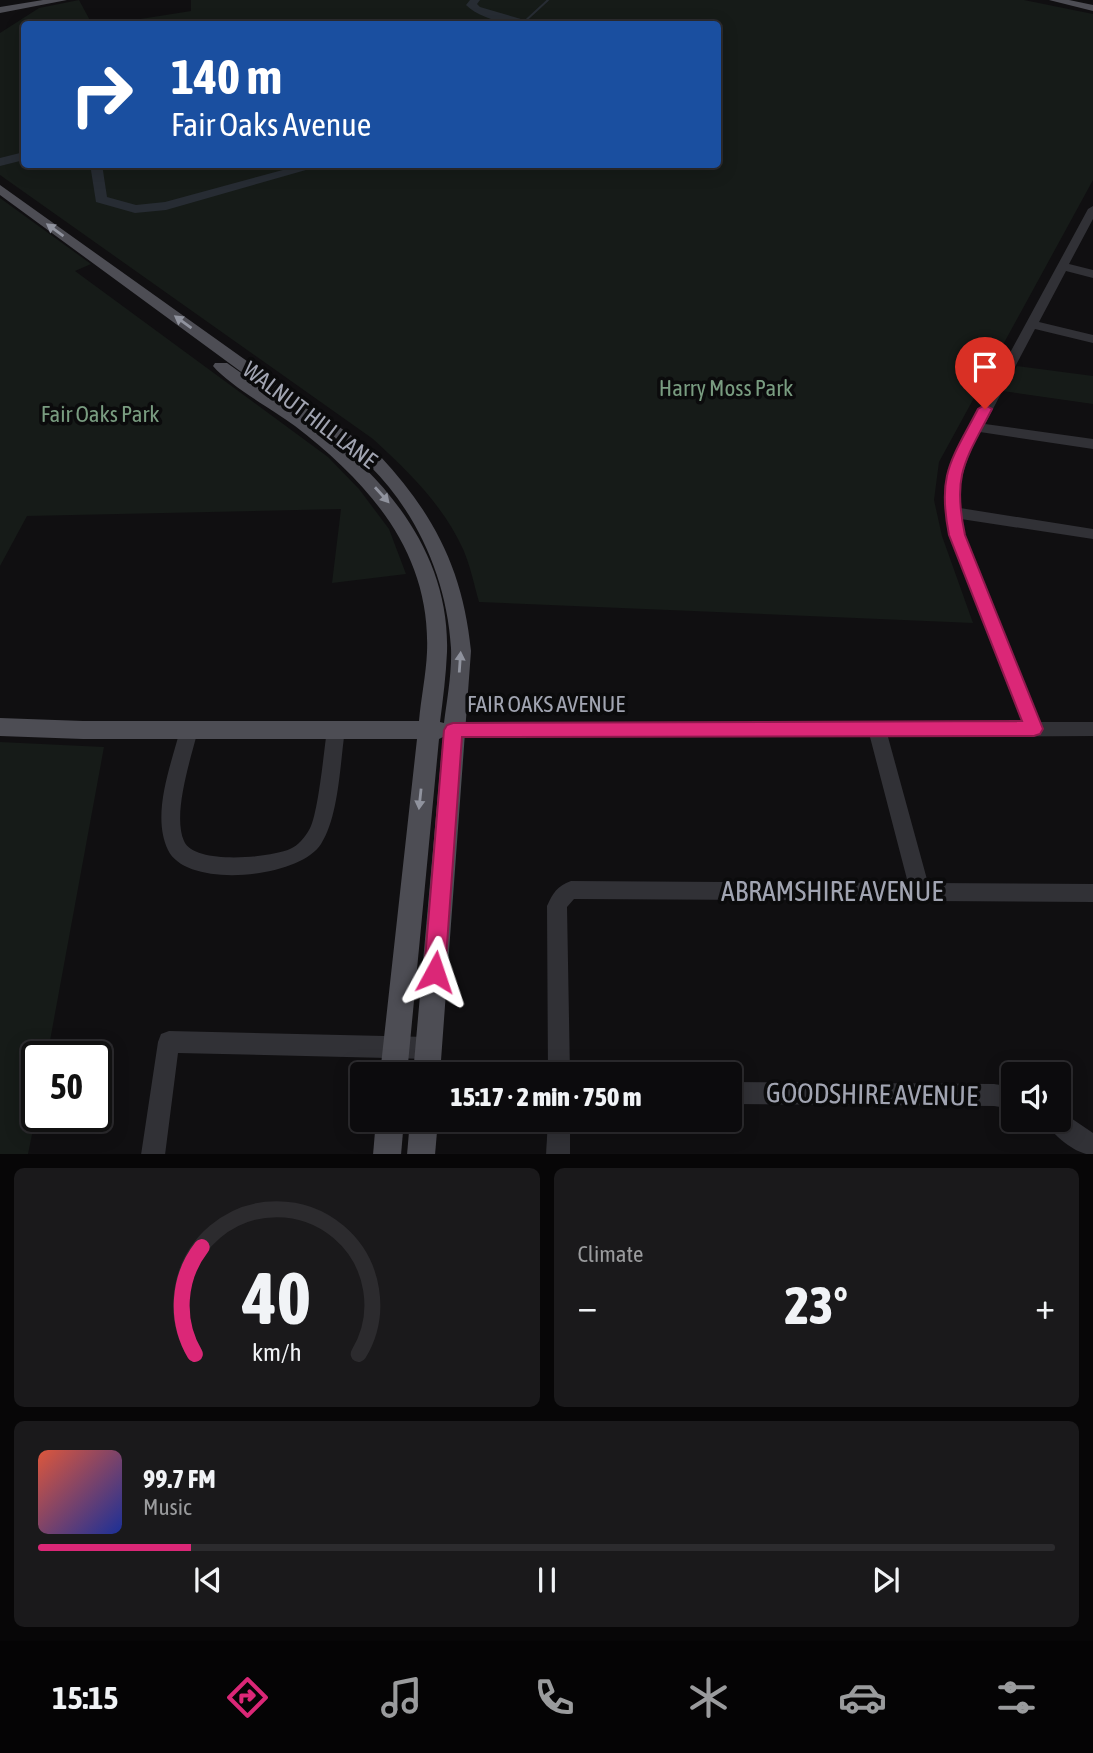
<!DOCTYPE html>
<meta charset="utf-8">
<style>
:root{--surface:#0c0b0d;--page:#1a191b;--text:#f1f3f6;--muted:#9a9b9d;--line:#2c2b2e;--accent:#db2777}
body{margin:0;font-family:"Asap Condensed",sans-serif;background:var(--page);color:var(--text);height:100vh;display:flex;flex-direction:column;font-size:26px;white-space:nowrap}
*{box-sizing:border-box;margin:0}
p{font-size:23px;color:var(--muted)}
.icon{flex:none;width:38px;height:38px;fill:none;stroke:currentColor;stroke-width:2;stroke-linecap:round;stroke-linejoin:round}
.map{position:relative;height:1154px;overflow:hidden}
.sheet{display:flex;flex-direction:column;gap:14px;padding:14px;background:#070607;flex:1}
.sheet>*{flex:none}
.hud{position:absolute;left:21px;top:21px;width:700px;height:147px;border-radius:7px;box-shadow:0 4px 18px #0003,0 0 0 2px var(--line);background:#1a4fa0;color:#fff;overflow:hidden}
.controls{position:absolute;left:1001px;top:1062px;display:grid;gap:14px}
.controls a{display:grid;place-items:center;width:70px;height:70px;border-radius:7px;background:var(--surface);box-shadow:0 4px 18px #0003,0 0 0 2px var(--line);font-size:35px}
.speed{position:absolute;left:21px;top:1041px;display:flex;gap:14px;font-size:35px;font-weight:700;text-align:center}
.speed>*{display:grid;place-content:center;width:91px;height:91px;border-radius:50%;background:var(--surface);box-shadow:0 4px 18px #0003,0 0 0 2px var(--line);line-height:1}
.speed .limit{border:4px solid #111;border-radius:10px;background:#fff;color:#111}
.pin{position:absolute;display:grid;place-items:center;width:60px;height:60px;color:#fff;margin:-72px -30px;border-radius:50% 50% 50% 0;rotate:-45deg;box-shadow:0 0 7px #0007}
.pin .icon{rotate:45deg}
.me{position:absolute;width:77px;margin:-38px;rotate:5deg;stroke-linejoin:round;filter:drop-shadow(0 0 5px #0008)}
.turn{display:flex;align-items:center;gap:24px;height:147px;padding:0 35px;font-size:32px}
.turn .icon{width:91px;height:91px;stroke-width:2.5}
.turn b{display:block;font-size:49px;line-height:60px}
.big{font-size:52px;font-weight:800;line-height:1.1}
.sheet .card{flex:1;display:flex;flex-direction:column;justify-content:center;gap:10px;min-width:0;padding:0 24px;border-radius:10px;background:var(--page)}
.sheet .dial{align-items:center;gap:0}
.dial svg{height:182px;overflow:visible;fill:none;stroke:var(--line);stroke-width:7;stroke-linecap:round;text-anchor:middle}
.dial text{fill:var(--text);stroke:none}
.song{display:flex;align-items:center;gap:21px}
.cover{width:84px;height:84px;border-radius:10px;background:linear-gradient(135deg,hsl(10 70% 55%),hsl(230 70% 35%))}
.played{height:7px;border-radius:4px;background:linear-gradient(90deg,var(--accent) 15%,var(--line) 15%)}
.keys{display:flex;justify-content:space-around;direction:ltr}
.heat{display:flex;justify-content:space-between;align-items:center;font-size:38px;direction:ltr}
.sheet .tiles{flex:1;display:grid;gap:14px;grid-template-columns:1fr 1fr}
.card:last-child{grid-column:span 2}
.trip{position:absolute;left:350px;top:1062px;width:392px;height:70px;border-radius:7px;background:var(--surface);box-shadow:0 4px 18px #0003,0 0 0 2px var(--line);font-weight:800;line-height:70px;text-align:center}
.tabs{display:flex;height:112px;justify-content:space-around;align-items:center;background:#050405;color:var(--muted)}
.tabs .icon{width:49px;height:49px}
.tabs .on{color:var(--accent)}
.tabs b{font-size:32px;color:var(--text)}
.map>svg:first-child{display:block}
.green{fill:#161b18}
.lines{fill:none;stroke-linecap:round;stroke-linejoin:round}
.stream{stroke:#272c33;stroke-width:2}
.river{fill:#272c33;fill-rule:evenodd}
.minor{fill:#313136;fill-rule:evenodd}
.major{fill:#4d4d54;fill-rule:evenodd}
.oneway{fill:#90939e}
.route{fill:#db2777;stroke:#8e194d;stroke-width:2}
.labels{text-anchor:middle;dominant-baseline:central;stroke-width:7;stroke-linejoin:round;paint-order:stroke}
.park-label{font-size:23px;fill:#799c80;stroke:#0b0b0c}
.street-label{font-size:23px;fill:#a1a4b1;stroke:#0b0b0c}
.near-street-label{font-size:28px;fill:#a1a4b1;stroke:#0b0b0c}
</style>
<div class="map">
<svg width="1093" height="1155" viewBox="0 0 1093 1155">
<rect width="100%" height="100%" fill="#100f11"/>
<!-- green -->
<g class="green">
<path d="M79 0 92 24H24V164H718V24H109L191 11V0H1024L1093 14V180L939 462 934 500 942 536 973 623 479 602C474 584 470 565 463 549 442 504 409 472 373 439L0 175V33L39 8Z"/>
<path d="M0 198 91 264 75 271 328 457 359 489 389 529 406 574 332 583 341 509 27 516 0 566Z"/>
<path d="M1017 366 1093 376V404L1003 391Z"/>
<path d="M0 742 104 747 47 1057H37V1110L28 1154H0Z"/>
</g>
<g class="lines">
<!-- stream -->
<path class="stream" d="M523 23 548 0"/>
<!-- river -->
<g class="river">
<path d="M470 0H480L477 4 480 7 521 19 529 24C511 26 480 19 466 5Z"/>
<path d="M24 152V160L0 166V158Z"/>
<path d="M90 164H102L107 197 136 205 165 202 305 164H327L166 210 135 213 96 202Z"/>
</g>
<!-- minor -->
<g class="minor">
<path d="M1093 206V219L1069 264 1093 270V278L1066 271 1039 322 1093 335V343L1035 329 985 424 1093 439V449L980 432C967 457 958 480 960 508L1093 529V539L961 519 965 535 1040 722H1093V736L888 737 928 883 1093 884V902L574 899 567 907 570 1074H548L547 906C553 893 557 886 571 881L908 883 870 737H453L447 735 444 730 447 725 453 723 1022 722 949 535 945 512V488L954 456 1088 209Z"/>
<path d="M189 723 195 725 198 730C191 758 172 814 184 841 194 865 269 858 290 849 298 846 305 837 309 830 318 816 324 750 327 730L330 725 336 723 342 725 345 730C340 763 339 816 321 844 300 878 187 890 168 850 151 815 171 765 180 730L183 725Z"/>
<path d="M169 1031 428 1037 436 1040 439 1048 436 1056 428 1059 178 1053 165 1155H141L158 1042 161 1034Z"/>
<path d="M730 1082 994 1084 1013 1087V1109L994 1106 730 1104Z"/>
<path d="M1059 1110 1093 1133V1155C1077 1155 1051 1135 1045 1120H1059Z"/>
<path d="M548 1120H570V1155H546Z"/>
</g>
<!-- major -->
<g class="major">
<path d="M43 0H67L0 13V7Z"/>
<path d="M1049 0H1069L1093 5V11Z"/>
<path d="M0 185 380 456C435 515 463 571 471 651L440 1074H413L443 737 439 739 407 1074H380L417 739H83L0 736V718L83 721H419C421 698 426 675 427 652 431 552 369 483 295 426 272 409 230 386 213 366L215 363H227L281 401 0 195ZM322 431C338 442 356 452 370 466 418 514 447 580 451 648 452 673 447 699 444 723L440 722C443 699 446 675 447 652 450 559 392 484 322 431Z"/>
<path d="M376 1120H404L401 1155H373Z"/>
<path d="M410 1120H438L435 1155H407Z"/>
</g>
</g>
<!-- one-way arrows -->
<defs><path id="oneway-solid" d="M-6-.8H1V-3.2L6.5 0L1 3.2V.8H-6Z" transform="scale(1.75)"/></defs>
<g class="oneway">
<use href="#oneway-solid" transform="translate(55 230) rotate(-144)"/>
<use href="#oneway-solid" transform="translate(183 322) rotate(-144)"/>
<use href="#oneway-solid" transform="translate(382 495) rotate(48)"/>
<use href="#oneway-solid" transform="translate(460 662) rotate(-86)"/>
<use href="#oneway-solid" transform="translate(420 799) rotate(96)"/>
</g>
<!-- route -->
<path class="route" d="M985 405 992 409C965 461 952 475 965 535L1043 729 1040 734 1034 736 462 737 445 972 442 980 435 983 427 980 424 972 444 730 447 725 453 723 1022 721 949 535C937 474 951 461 978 409Z"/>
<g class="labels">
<!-- park labels -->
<g class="park-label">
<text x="726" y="388">Harry Moss Park</text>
<text x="100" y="414">Fair Oaks Park</text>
</g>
<!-- street labels -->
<g class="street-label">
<text transform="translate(310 415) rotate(37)">WALNUT HILL LANE</text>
<text x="546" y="704">FAIR OAKS AVENUE</text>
</g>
<!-- near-street labels -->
<g class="near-street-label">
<text x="832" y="891">ABRAMSHIRE AVENUE</text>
<text transform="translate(872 1094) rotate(1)">GOODSHIRE AVENUE</text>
</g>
</g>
</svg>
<div class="controls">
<a><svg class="icon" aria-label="sound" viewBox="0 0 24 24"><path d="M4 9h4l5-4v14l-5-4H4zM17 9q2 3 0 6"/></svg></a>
</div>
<div class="speed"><div class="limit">50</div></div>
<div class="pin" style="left:985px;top:409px;background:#d93025"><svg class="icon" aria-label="arrive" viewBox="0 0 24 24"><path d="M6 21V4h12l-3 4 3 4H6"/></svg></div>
<svg class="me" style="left:435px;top:972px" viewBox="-20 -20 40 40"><path d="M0-17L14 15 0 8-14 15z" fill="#db2777" stroke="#fff" stroke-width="4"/></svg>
<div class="trip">15:17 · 2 min · 750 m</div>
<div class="hud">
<div class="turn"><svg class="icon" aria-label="right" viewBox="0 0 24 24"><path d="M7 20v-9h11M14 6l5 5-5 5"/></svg><div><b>140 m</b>Fair Oaks Avenue</div></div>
</div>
</div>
<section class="sheet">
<div class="tiles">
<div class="card dial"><svg viewBox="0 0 100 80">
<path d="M14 69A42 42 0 1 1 86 69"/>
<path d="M14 69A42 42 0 0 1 17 22" stroke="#db2777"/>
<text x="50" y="56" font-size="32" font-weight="700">40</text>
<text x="50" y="72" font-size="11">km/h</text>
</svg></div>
<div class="card"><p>Climate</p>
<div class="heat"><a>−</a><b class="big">23°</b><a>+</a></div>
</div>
<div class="card">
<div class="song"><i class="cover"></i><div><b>99.7 FM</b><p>Music</p></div></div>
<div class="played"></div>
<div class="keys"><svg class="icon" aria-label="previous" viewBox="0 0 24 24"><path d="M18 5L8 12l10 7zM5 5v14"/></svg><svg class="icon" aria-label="pause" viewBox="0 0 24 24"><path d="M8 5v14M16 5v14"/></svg><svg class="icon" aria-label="next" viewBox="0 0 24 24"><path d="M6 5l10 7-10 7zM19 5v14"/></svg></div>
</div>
</div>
</section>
<nav class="tabs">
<b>15:15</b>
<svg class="icon on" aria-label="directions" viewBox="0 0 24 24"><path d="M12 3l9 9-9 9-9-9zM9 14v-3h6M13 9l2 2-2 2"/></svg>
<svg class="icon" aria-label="music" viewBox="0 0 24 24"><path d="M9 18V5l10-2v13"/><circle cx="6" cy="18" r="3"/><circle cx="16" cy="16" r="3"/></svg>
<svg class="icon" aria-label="phone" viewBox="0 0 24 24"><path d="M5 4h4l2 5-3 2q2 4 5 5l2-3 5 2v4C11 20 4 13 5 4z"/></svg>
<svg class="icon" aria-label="climate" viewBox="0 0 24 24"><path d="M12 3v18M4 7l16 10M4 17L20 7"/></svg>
<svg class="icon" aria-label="car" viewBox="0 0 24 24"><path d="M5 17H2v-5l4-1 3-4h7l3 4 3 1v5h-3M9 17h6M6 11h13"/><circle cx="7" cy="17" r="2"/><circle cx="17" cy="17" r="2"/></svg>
<svg class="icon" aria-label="filters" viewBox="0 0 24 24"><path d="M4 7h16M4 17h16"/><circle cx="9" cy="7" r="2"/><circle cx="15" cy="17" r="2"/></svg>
</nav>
